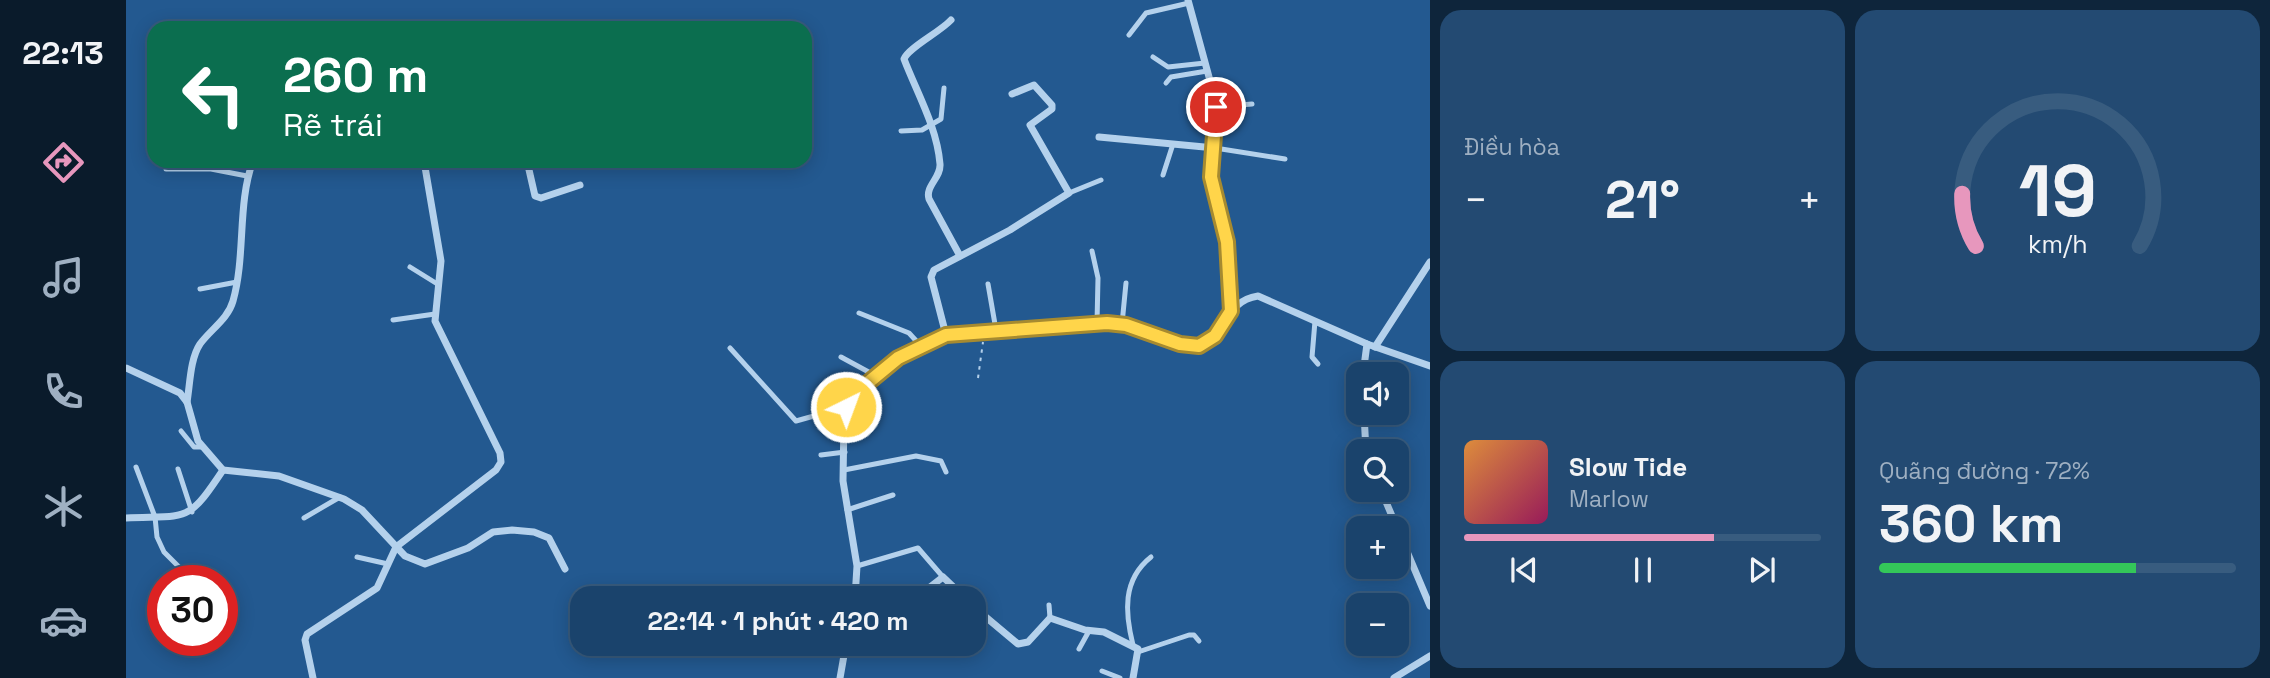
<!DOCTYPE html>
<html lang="vi">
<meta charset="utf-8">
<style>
:root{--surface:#1a436c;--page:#234a72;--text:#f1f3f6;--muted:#9fb0c2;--line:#385c7f;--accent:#e797bd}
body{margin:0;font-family:"Space Grotesk",sans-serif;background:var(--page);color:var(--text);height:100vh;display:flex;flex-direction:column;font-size:26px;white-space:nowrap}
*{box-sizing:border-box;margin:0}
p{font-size:23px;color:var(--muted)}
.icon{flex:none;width:38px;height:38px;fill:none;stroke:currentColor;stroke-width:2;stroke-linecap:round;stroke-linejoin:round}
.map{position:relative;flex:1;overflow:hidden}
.drawer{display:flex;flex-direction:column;gap:10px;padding:10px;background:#0e253b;width:840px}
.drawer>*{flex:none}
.top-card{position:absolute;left:21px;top:21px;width:665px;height:147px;border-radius:21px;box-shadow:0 4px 18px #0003,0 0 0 2px var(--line);background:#0b6e4f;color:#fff;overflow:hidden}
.tools{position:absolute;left:1220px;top:362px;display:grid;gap:14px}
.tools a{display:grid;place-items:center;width:63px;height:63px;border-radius:14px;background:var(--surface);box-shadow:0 4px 18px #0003,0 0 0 2px var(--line);font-size:35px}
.speed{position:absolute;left:21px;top:565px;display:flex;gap:14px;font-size:35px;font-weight:700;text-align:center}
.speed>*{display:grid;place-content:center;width:91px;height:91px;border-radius:50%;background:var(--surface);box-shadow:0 4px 18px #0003,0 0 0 2px var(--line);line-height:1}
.speed .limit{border:10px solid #d22;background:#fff;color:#111}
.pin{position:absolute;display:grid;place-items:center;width:60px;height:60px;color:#fff;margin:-30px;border:4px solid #fff;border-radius:50%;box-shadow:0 2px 7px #0007}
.me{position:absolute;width:77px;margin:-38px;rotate:42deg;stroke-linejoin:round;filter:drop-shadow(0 0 5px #0008)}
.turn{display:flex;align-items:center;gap:24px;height:147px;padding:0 21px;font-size:32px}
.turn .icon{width:91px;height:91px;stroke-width:2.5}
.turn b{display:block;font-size:49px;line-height:60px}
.big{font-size:52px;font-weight:600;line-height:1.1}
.drawer .widget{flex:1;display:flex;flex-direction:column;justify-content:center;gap:10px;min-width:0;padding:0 24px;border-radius:21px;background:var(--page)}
.drawer .dial{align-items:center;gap:0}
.dial svg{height:182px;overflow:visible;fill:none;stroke:var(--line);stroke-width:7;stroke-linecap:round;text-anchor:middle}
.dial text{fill:var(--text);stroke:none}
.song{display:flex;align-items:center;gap:21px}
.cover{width:84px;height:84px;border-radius:10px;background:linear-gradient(135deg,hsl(30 70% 55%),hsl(330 70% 35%))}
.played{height:7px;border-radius:4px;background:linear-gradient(90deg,var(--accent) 70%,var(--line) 70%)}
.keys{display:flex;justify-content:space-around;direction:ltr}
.heat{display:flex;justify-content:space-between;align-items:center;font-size:38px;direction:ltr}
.charge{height:10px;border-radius:5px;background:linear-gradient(90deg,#34c759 72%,var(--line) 0)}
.drawer .tiles{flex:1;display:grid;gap:10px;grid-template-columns:repeat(2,1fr)}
.trip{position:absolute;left:444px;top:586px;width:416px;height:70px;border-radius:21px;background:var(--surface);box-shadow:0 4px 18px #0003,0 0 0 2px var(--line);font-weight:600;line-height:70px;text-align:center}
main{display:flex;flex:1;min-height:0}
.menu{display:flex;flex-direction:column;width:126px;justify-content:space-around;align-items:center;background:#0a1b2b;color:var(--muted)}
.menu .icon{width:49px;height:49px}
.menu .active{color:var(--accent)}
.menu b{font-size:32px;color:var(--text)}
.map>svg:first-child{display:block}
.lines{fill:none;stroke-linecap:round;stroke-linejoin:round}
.path{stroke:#b4d1ec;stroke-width:2;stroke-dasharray:3.5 5;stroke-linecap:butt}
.service{stroke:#b4d1ec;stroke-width:5}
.minor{stroke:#b4d1ec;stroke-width:7}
.route-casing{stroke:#a68a30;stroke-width:18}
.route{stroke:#ffd54a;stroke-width:12}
</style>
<main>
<nav class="menu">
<b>22:13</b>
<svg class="icon active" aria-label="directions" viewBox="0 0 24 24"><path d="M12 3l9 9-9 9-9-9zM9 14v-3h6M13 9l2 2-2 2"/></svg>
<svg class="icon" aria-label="music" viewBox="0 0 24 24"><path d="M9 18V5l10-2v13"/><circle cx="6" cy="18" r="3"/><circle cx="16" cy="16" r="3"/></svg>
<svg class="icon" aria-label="phone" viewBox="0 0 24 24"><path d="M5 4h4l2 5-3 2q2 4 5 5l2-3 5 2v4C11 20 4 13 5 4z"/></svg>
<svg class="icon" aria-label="climate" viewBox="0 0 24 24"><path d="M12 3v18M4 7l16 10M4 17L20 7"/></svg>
<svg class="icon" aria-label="car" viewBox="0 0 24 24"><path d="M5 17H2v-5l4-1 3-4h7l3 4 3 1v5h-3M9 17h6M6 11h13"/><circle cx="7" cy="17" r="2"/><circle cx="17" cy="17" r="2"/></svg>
</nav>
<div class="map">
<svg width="1304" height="678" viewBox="0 0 1304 678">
<rect width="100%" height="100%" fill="#235990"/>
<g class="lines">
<!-- path -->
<path class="path" d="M852 378 857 342"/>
<!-- service -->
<g class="service">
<path d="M1003 35 1020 13 1063 3"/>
<path d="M1027 57 1042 67 1079 63"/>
<path d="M1040 83 1045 77 1081 71"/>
<path d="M1090 107 1126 104"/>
<path d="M775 131 796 130 815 119 818 88"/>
<path d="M1089 148 1159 159"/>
<path d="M40 169H85L121 176"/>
<path d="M1037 175 1047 144"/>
<path d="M943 193 975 180"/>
<path d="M966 251 972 278 971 323"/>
<path d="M284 267 313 285"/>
<path d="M862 284 870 330"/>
<path d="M74 289 111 282"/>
<path d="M733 313 783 333 794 345"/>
<path d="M267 320 309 314"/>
<path d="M1189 321 1186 357 1192 364"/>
<path d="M996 324 1000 283"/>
<path d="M604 348 670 421 720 407"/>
<path d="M715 357 750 376"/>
<path d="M55 431 68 447H76"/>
<path d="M695 455 719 452"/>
<path d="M10 467 29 517 31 537 38 552 67 581"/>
<path d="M52 469 66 512"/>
<path d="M718 470 790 456 815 461 820 472"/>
<path d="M721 510 767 495"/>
<path d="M178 518 214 497"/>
<path d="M231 557 262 564"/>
<path d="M731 566 792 548 817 577"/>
<path d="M923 605 924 618"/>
<path d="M1007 645C999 613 996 580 1025 557"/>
<path d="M953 649 963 631"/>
<path d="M1012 652 1063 635H1068L1073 641"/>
<path d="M976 671 994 678"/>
</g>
<!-- minor -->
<g class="minor">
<path d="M1062 0 1089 99 1085 177 1101 242 1105 310"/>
<path d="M825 20C814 32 782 48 778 59 791 93 811 127 814 164 815 178 799 186 803 199L834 256"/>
<path d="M973 137 1089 148"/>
<path d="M401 161 409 196 415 198 454 185"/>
<path d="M820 335 805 277 808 270 884 230 943 193 904 125 926 109V105L908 85 886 94"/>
<path d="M1249 347 1304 262"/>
<path d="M0 368 54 393 61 402 72 441 97 470 153 476 218 499 236 510 279 556 299 564 342 548 367 532 386 530 408 532 423 538 439 569"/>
<path d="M1237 374 1241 344"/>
<path d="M61 402C64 385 64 359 74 344 85 329 102 319 107 301 120 255 111 204 127 161"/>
<path d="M1238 413 1240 452"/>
<path d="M1255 490 1304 606"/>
<path d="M0 518C63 515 61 524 97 470"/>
<path d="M729 598 731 566 717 481 718 418 725 399 772 358 820 335 981 322C1008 325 1047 350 1071 346 1101 341 1096 301 1132 296L1241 344 1304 366"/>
<path d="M790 598 817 577 839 598"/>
<path d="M849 608 892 644 902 642 924 618 959 630 978 632 1012 649 1007 678"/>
<path d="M187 678 179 640 181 634 251 588 270 547 370 470 375 462 374 453 309 321 315 261 298 161"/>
<path d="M714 678 720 644"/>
<path d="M1268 678 1304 656"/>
</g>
</g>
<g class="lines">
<!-- route casing -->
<g class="route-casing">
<path id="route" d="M720 407 738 386 772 358 820 335 981 323 1000 325 1054 344 1073 346 1089 336 1105 311 1101 242 1085 177 1090 107"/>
</g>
<!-- route -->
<use href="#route" class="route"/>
</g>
</svg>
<div class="tools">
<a><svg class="icon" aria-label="sound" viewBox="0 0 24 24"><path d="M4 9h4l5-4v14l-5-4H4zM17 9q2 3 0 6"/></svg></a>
<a><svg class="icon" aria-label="search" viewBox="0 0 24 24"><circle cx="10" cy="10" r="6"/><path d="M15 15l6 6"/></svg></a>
<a>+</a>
<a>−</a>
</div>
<div class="speed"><div class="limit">30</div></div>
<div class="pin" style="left:1090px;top:107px;background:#d93025"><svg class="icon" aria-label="arrive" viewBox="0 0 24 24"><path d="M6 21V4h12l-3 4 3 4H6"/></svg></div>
<svg class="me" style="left:720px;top:407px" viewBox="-20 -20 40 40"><circle r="17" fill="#ffd54a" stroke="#fff" stroke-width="3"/><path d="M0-11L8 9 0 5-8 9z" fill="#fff"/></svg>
<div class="trip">22:14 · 1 phút · 420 m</div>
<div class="top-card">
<div class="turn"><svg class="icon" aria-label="left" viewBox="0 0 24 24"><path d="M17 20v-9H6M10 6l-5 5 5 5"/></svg><div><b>260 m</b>Rẽ trái</div></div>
</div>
</div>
<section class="drawer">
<div class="tiles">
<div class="widget"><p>Điều hòa</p>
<div class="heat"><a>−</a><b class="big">21°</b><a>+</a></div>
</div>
<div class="widget dial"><svg viewBox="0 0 100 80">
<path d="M14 69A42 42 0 1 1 86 69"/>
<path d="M14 69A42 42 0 0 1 8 46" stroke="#e797bd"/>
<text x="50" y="56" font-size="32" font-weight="700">19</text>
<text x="50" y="72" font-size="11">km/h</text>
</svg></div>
<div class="widget">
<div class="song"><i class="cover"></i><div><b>Slow Tide</b><p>Marlow</p></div></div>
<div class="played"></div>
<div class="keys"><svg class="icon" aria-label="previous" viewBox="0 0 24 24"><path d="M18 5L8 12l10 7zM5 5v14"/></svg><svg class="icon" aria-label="pause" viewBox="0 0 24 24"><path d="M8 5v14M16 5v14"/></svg><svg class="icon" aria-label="next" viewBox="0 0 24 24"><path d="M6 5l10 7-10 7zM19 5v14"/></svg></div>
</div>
<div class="widget"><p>Quãng đường · 72%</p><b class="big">360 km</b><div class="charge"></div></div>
</div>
</section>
</main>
